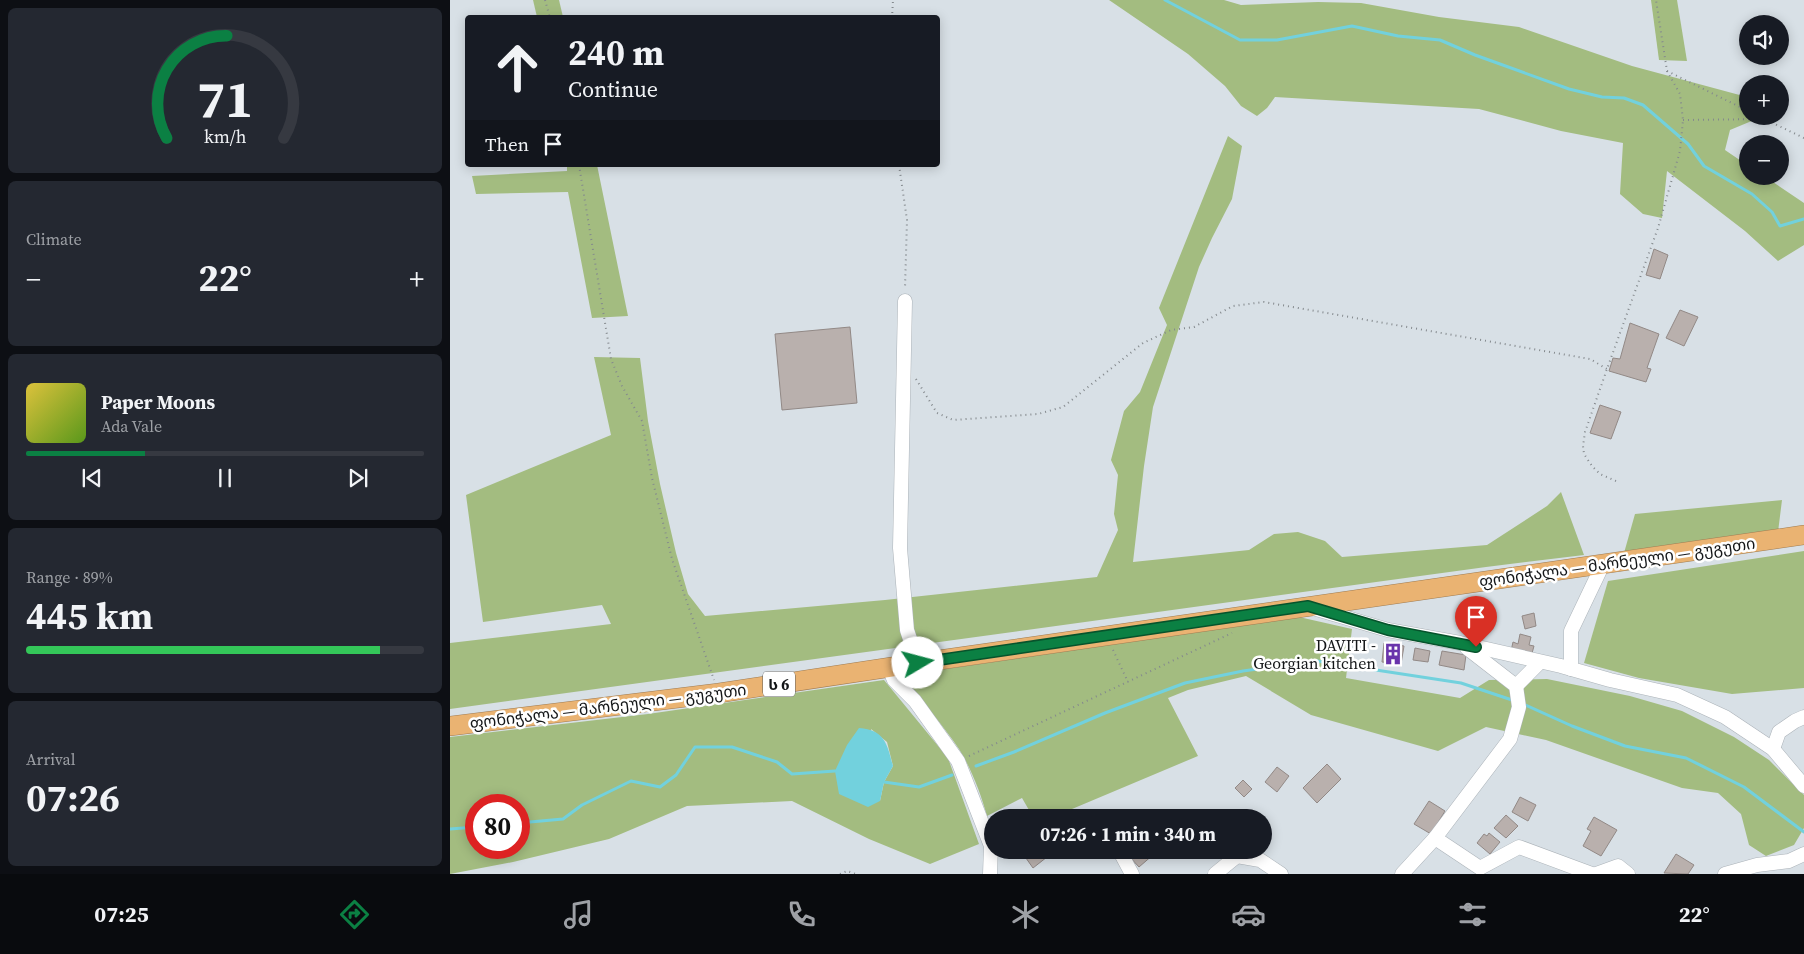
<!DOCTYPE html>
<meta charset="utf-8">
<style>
:root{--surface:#171b24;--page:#242831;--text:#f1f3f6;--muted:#9ea1a6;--line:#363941;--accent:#0b8043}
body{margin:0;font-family:"Source Serif 4","Noto Sans Georgian",serif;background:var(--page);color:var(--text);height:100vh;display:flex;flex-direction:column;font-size:19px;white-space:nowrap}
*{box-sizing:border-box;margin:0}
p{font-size:16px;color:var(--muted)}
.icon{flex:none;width:28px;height:28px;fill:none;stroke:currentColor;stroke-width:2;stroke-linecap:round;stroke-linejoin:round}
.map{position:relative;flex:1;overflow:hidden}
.panel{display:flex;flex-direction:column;gap:8px;padding:8px;background:#0d0f14;width:450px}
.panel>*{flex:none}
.hud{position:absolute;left:15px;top:15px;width:475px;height:152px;border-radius:5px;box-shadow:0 2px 12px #0003;background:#171b24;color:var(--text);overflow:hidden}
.fabs{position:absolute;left:1289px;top:15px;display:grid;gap:10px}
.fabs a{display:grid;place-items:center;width:50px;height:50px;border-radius:50%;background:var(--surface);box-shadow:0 2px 12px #0003;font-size:25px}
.speed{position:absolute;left:15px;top:794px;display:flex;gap:10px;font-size:25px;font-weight:700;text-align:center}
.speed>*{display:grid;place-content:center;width:65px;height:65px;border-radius:50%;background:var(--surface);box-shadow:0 2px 12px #0003;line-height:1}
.speed .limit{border:8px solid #d22;background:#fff;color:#111}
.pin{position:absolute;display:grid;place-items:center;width:42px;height:42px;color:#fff;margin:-51px -21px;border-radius:50% 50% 50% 0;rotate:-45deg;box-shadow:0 0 5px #0007}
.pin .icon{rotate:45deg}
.me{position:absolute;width:55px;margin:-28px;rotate:82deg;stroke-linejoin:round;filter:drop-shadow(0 0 4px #0008)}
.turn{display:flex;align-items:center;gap:18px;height:105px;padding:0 20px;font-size:22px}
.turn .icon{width:65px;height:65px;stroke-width:2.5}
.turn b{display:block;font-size:35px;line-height:42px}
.then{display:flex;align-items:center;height:48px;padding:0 20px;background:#0003;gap:10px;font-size:19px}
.big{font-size:38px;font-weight:700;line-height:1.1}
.panel .card{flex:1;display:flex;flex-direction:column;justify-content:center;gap:8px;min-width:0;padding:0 18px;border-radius:8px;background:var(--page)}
.panel .dial{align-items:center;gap:0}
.dial svg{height:130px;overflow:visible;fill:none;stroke:var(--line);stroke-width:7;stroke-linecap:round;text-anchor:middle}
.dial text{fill:var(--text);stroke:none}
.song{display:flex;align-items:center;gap:15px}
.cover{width:60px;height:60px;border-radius:8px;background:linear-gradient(135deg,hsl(50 70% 55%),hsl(90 70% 35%))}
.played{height:5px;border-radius:2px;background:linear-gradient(90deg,var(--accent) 30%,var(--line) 30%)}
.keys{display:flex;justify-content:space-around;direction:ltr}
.heat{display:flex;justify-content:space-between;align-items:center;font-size:28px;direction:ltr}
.charge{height:8px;border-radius:4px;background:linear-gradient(90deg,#34c759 89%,var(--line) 0)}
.trip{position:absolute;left:534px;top:809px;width:288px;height:50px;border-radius:25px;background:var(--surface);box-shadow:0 2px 12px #0003;font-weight:700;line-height:50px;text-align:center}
.dock{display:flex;height:80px;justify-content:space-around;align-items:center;background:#090b0e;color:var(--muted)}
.dock .icon{width:35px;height:35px}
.dock .current{color:var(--accent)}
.dock b{font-size:22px;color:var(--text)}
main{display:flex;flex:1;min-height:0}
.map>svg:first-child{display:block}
.green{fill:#a3bc80;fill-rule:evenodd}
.water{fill:#72d1dd}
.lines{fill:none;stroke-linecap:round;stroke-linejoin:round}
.stream{stroke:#72d1dd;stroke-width:3}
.building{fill:#b9b0ad;stroke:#928986}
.minor-casing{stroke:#acb3b9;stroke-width:15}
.highway-casing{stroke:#9f7c52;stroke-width:20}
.path{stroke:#84898d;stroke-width:2;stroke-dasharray:1 4;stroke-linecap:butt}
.minor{stroke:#fff;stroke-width:14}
.highway{stroke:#eab372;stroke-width:19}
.route-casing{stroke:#07532c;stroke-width:12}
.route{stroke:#0b8043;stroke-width:9}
.labels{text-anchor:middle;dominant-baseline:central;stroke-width:5;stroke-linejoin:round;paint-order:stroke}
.shield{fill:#fff;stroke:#5a5c5d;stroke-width:1}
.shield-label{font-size:15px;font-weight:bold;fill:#141618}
.street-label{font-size:16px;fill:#141618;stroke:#fff}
.poi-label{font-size:16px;fill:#141618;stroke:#fff;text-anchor:end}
</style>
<main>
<section class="panel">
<div class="card dial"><svg viewBox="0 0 100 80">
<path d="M14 69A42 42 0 1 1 86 69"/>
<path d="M14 69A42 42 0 0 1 51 6" stroke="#0b8043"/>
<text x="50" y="56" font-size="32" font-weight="700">71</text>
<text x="50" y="72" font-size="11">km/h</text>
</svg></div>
<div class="card"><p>Climate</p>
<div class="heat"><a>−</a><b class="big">22°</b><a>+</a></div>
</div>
<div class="card">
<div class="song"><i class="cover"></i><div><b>Paper Moons</b><p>Ada Vale</p></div></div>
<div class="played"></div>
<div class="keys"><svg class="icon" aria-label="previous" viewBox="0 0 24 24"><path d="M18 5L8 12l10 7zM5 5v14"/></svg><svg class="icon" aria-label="pause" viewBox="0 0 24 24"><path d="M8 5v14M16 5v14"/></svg><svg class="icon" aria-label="next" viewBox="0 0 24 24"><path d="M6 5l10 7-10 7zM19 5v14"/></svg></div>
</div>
<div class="card"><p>Range · 89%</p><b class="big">445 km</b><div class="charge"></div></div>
<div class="card"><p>Arrival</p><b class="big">07:26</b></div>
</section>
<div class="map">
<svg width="1354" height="874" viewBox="0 0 1354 874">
<rect width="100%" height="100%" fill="#d8e0e6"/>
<!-- green -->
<g class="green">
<path d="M83 0H109L113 17H87Z"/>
<path d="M659 0H774L791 5 868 2 911 3 989 17 1069 27 1182 66 1297 97 1298 116H1305L1304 120 1280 130 1275 150 1297 165 1298 176H1314L1354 203V245L1328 261 1295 231 1217 171 1212 218 1193 214 1170 194 1173 143 1111 131 1029 109 825 97 817 108 807 116 791 106 775 86 738 54Z"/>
<path d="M1201 0H1227L1237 61 1209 60Z"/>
<path d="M778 136 792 146 782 199 762 238 749 267 703 407 694 466 683 562 799 550 824 534 848 532 875 541 892 557 1037 545 1097 506 1111 492 1134 555 1036 567 0 709V643L161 624 152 605 33 622 16 495 161 435 144 357 190 358 198 421 210 484 226 553 238 594 255 616 435 600 647 577 668 530 664 514 668 475 661 460 674 411 690 392 717 325 709 308Z"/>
<path d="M117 165H147L178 316 142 318 118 192 26 194 22 176 117 171Z"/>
<path d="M1332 500 1328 532 1174 553 1185 514Z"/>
<path d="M1354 551V688L1282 694 1189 678 1134 663 1158 581Z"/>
<path d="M849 617 902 629 896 678 1010 698 1039 680 1097 679 1180 696 1232 711 1284 737 1319 760 1354 795V828L1344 845 1316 856 1299 845 1291 814 1268 793 1232 788 1096 740 1036 727 988 751 861 715 796 676 738 690 718 698 748 756 603 817H583L572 798 537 816C531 794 521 768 509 749 492 723 470 701 454 675Z"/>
<path d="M434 680 498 758 529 844 480 864 419 839 342 801 237 806 159 839 63 862 0 874V737L198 714ZM421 729 437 742 443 766 434 782 430 801ZM26 805H69V848H26Z"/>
</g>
<!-- water -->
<path class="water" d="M409 728C435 730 437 744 443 766L434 782 430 801 418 807 389 794 385 771 397 745Z"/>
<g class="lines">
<!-- stream -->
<g class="stream">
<path d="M715 0 790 40H827L902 26 948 36 990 40 1025 55 1119 89 1152 97 1174 98 1193 105 1238 144 1254 166 1302 194 1322 212 1330 226 1354 219"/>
<path d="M1073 704 1122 726 1175 746 1236 758 1294 787 1354 832"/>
<path d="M526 766 564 752 655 713 735 683 793 671 867 661 1011 683 1065 701"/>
<path d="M434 782 469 787 502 775"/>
<path d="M69 823 113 819 132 805 181 781 210 787 226 775 245 747H282L327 762 342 774 385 771"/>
<path d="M0 829 26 827"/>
</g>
</g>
<!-- building -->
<g class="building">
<path d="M1204 249 1218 255 1210 279 1196 275Z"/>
<path d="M1230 310 1248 317 1234 346 1216 338Z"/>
<path d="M1180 323 1209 334 1197 368 1201 369 1196 382 1159 371 1163 358 1170 359Z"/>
<path d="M400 327 407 403 332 410 325 334Z"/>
<path d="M1150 405 1171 412 1161 439 1140 433Z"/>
<path d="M1084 613 1086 626 1075 629 1072 616Z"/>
<path d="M1070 634 1081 637 1079 645 1084 646 1081 657 1061 651 1063 642 1068 644Z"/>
<path d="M934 643 954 646 951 664 932 662Z"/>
<path d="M965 648 980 651 978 662 963 660Z"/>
<path d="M992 651 1016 655 1014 670 989 665Z"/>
<path d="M877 764 891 779 867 803 853 788Z"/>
<path d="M827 767 839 776 827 792 815 782Z"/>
<path d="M793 780 802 789 794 797 785 788Z"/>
<path d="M1070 797 1086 805 1078 821 1062 812Z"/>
<path d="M979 801 995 811 981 834 964 824Z"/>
<path d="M802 810 811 818H796Z"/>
<path d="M1056 815 1068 826 1056 838 1044 828Z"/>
<path d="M1144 817 1167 830 1151 856 1133 846 1141 831 1137 829Z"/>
<path d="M812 818 819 824 812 832Z"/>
<path d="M1039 833 1050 842 1040 854 1027 843 1034 834 1037 836Z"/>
<path d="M573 850H592L597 857 583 868 571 851Z"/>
<path d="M682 850H700L704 854 689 867 677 854Z"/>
<path d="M707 850H723L712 857Z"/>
<path d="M1226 854 1244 865 1238 874 1214 873Z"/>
</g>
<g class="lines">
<!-- minor casing -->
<g class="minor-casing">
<g id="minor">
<path d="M455 301 450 548 457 630 468 663"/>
<path d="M863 608 938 630 1010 643 1111 666 1160 680 1227 695 1275 717 1323 749 1354 786"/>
<path d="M439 668 444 680 465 701 508 761 541 846 540 874"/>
<path d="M1121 669V631L1153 564"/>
<path d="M1066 686 1090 662"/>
<path d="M1323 749 1329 732 1345 721 1354 717"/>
<path d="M985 838 1030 868 1069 847 1142 874"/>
<path d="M669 850 682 874"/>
<path d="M782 850 787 856 810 860 831 874"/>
<path d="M765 874 787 856"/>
<path d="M952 874 985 838 1060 739 1069 707 1066 686 1017 648"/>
<path d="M1146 874 1168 866 1178 874"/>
<path d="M1275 874 1307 865 1339 861 1354 854"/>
</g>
</g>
<!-- highway casing -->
<g class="highway-casing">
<path id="highway" d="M0 726 269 693 468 663 1354 535"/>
</g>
<!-- path -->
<g class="path">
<path d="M95 0 100 18"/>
<path d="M442 18 443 0"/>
<path d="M1217 71 1298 111"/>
<path d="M1308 116 1354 138"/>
<path d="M1233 120 1315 119"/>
<path d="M129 165 161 359 172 386 192 421 202 478 222 559 264 680"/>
<path d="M449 165 457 220 455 288"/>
<path d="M466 379 487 413 503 420 588 414 613 407 693 343 721 330 744 327 783 306 814 302 1140 359 1157 369"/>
<path d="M1166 481 1150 474 1142 466 1134 454 1133 446 1135 432 1157 369 1208 228 1230 151 1233 120 1230 94 1217 71 1206 0"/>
<path d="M663 650 678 682"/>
<path d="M519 756 782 633"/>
<path d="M390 874 397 871 406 874"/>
</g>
<!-- minor -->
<use href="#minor" class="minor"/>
<!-- highway -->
<use href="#highway" class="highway"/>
</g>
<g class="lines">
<!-- route casing -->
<g class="route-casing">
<path id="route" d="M468 663 858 606 938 630 1026 647"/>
</g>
<!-- route -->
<use href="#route" class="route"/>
</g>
<!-- icons -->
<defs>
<g id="building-bare" transform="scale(1.725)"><path d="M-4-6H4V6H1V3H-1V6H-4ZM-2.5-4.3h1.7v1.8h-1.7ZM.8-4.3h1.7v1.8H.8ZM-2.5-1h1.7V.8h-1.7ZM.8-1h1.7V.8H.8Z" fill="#6934ab" stroke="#fff" stroke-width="2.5" paint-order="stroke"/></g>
</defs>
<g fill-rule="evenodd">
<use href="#building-bare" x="943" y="654"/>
</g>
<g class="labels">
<!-- shield labels -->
<rect class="shield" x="313" y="671.5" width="32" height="25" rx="4"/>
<g class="shield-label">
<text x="329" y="684">ს 6</text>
</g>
<!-- street labels -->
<g class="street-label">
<text transform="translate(1167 562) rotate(-8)">ფონიჭალა — მარნეული — გუგუთი</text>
<text transform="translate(158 706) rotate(-7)">ფონიჭალა — მარნეული — გუგუთი</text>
</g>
<!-- poi labels -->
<g class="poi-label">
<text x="926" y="645">DAVITI -<tspan x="926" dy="18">Georgian kitchen</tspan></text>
</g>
</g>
</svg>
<div class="fabs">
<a><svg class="icon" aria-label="sound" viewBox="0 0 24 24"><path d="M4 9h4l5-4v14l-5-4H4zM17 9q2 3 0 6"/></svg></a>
<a>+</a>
<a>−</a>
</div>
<div class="speed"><div class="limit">80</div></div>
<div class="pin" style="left:1026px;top:647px;background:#d93025"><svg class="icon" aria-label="arrive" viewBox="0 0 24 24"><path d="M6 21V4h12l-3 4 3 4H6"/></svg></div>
<svg class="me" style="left:468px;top:663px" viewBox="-20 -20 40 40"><circle r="19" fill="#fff"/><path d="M0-13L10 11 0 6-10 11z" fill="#0b8043"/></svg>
<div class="trip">07:26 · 1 min · 340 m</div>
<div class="hud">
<div class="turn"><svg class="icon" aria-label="ahead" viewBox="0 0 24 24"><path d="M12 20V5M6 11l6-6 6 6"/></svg><div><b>240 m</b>Continue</div></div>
<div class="then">Then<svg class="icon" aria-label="arrive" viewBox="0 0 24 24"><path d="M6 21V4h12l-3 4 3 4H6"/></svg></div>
</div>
</div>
</main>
<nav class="dock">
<b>07:25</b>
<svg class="icon current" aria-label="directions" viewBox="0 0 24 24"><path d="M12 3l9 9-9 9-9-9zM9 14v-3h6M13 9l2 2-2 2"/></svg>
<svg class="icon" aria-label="music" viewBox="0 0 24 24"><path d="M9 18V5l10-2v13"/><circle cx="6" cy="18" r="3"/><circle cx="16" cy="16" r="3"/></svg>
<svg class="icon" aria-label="phone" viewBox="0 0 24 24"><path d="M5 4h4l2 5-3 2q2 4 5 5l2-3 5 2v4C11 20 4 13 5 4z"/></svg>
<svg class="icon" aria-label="climate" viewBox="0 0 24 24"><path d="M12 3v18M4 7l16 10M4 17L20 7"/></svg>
<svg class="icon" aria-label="car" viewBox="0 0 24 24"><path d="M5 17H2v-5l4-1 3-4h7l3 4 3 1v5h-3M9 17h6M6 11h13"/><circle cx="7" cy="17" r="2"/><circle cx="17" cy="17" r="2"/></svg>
<svg class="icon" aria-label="filters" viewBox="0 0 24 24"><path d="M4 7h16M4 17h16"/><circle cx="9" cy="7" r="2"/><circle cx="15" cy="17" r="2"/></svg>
<b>22°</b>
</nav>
